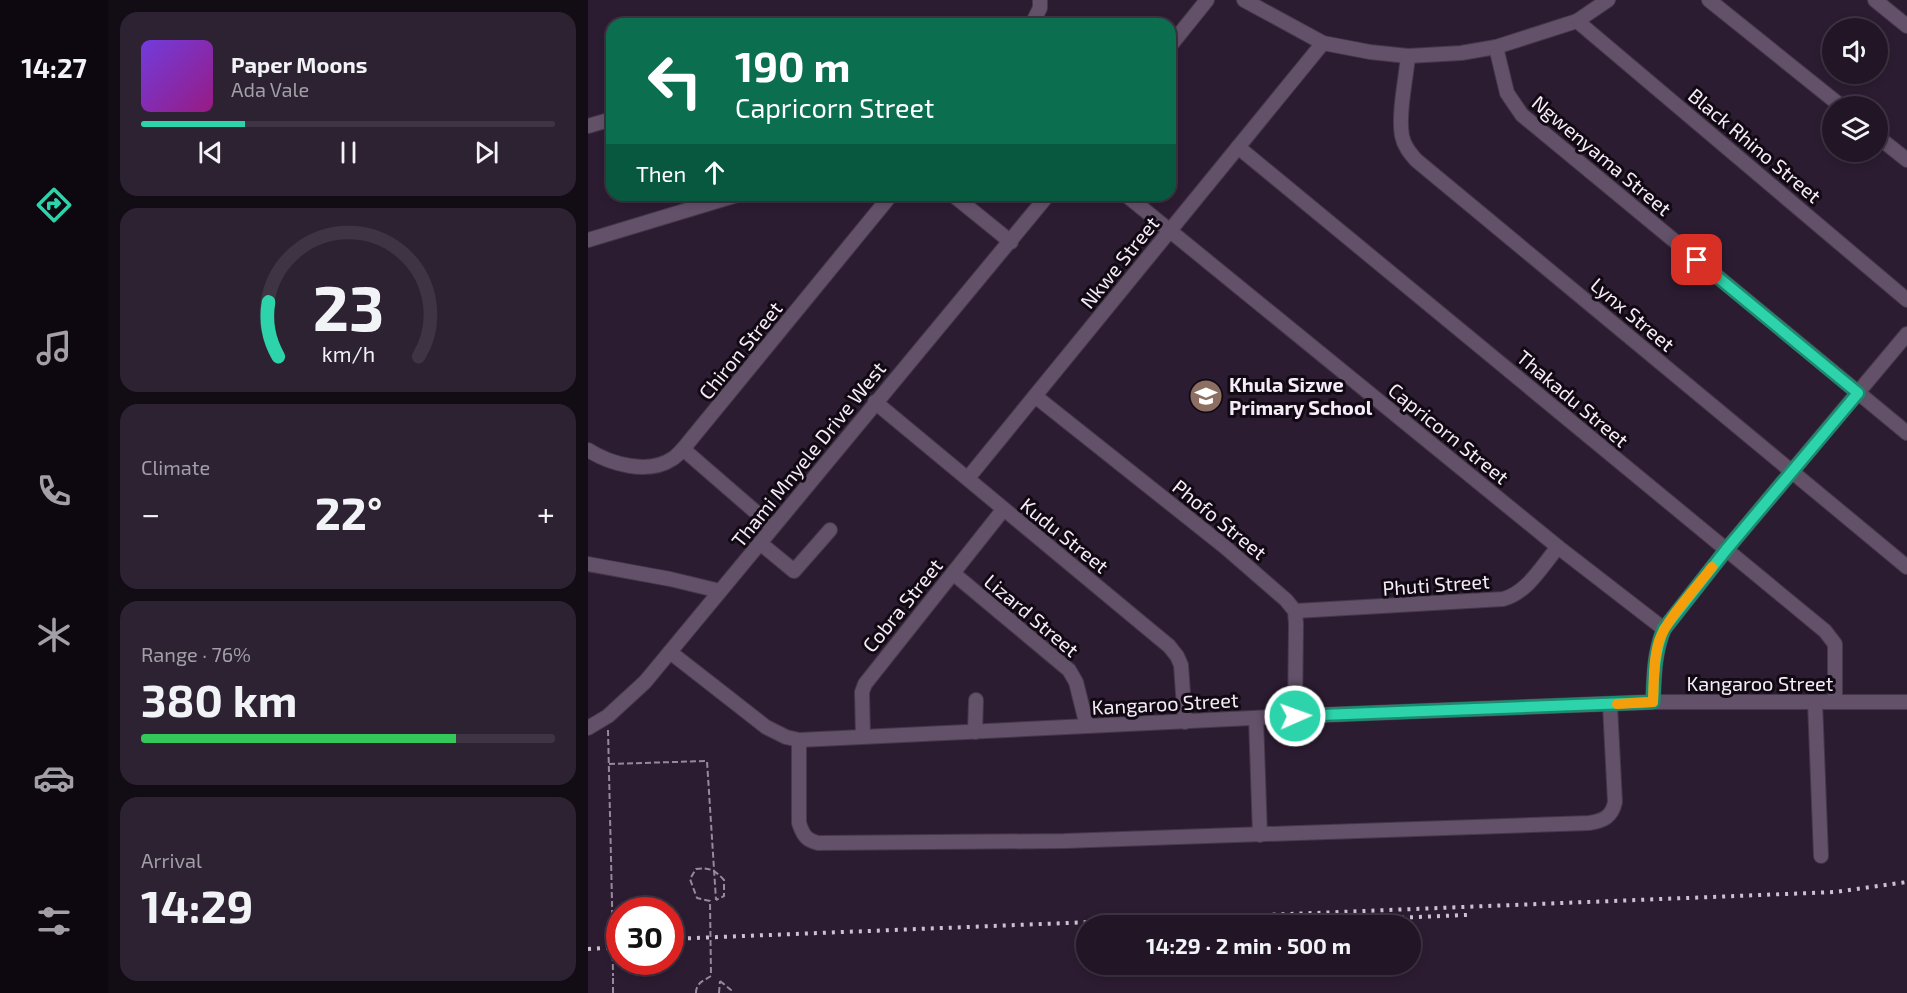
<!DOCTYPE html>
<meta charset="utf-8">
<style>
:root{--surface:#211526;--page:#2d2232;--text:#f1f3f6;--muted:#a29fa7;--line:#3e3443;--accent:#2dd4ab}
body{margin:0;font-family:"Exo 2",sans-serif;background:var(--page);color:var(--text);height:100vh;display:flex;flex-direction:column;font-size:22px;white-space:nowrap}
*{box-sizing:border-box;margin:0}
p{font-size:20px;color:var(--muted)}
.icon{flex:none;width:33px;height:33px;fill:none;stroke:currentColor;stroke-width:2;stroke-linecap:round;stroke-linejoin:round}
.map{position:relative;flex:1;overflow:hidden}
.drawer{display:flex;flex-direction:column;gap:12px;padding:12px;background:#120c15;width:480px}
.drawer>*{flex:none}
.banner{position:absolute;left:18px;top:18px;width:570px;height:183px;border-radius:18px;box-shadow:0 3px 9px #0003,0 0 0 2px var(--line);background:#0b6e4f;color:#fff;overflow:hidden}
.tools{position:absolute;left:1234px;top:18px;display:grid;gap:12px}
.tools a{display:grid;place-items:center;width:66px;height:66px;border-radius:50%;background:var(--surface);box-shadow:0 3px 9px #0003,0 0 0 2px var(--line);font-size:30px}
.speed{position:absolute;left:18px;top:897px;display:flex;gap:12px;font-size:30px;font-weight:700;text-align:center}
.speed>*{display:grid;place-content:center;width:78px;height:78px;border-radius:50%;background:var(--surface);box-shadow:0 3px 9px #0003,0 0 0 2px var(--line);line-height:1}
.speed .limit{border:9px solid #d22;background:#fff;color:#111}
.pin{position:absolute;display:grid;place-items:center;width:51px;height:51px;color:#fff;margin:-26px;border-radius:12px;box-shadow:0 3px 9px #0006}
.me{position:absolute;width:66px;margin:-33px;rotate:88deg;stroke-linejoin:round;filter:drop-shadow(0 0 4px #0008)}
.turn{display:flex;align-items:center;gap:21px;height:126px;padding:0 30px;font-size:27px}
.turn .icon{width:78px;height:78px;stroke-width:2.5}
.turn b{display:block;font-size:42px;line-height:51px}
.then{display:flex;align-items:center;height:57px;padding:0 30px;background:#0003;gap:12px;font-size:22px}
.big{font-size:45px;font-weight:700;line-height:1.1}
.drawer .widget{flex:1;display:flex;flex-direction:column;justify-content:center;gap:9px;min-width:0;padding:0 21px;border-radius:18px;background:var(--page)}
.drawer .dial{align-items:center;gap:0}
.dial svg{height:156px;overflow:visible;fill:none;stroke:var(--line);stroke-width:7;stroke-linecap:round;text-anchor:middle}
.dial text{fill:var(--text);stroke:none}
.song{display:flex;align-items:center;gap:18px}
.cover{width:72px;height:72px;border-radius:9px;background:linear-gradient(135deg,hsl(260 70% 55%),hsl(310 70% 35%))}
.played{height:6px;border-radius:3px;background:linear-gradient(90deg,var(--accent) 25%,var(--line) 25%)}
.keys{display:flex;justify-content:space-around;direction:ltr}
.heat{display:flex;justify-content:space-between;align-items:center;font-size:33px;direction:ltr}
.charge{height:9px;border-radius:4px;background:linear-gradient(90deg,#34c759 76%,var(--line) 0)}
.trip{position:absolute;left:488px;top:915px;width:345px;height:60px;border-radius:30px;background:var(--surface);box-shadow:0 3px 9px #0003,0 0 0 2px var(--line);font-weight:700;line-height:60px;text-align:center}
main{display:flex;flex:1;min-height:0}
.tab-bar{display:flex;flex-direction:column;width:108px;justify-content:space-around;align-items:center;background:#0d080f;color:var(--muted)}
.tab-bar .icon{width:42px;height:42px}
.tab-bar .selected{color:var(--accent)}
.tab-bar b{font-size:27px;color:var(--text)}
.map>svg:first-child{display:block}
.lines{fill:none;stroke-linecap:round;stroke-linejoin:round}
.minor-casing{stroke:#46384a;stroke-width:16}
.path{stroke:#96899b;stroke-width:2;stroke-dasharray:6 3;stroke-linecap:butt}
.minor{stroke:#635169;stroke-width:14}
.rail{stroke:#cdc1d1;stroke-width:4;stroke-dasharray:3 6;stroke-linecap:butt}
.path-bridge{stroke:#96899b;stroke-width:2;stroke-dasharray:6 3;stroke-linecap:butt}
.route-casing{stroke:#1d8a6f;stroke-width:15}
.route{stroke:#2dd4ab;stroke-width:10}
.slow{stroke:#f59e0b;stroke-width:10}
.labels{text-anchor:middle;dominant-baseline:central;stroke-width:6;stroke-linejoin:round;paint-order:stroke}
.street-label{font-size:20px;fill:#f5ebf9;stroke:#110a13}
.poi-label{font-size:20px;font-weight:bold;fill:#f5ebf9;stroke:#110a13;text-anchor:start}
</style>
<main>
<nav class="tab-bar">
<b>14:27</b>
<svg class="icon selected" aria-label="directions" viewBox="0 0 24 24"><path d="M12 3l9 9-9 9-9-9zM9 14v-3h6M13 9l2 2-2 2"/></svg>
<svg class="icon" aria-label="music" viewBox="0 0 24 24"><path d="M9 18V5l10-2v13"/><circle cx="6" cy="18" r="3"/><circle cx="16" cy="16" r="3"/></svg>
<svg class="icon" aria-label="phone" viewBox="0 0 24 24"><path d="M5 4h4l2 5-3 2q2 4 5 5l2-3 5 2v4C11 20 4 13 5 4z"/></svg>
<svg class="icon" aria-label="climate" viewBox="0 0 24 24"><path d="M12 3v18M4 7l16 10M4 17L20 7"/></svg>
<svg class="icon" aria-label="car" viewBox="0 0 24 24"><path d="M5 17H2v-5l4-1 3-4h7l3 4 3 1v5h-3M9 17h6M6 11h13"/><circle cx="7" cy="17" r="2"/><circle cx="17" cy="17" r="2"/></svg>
<svg class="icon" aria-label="filters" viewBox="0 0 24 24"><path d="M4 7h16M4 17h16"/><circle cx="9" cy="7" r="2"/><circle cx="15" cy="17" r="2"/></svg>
</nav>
<section class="drawer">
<div class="widget">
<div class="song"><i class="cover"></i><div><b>Paper Moons</b><p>Ada Vale</p></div></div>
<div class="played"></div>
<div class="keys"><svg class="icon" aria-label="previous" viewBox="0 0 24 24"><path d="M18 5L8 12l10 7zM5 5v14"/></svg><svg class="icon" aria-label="pause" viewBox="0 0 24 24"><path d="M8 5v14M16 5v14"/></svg><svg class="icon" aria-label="next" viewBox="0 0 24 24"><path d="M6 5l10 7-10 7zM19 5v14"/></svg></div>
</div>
<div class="widget dial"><svg viewBox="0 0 100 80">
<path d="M14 69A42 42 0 1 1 86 69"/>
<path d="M14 69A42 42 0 0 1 9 41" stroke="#2dd4ab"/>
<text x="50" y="56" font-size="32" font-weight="700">23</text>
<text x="50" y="72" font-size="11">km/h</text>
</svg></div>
<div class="widget"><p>Climate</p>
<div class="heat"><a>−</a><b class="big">22°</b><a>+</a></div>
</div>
<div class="widget"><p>Range · 76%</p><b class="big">380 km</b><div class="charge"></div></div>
<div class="widget"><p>Arrival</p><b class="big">14:29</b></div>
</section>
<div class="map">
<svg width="1319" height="993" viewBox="0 0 1319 993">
<rect width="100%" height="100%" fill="#2c1c32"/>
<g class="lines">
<!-- minor casing -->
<g class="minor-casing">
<g id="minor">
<path d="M656 0 735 43 782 52 820 56 873 53 908 47 989 21 1020 0"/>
<path d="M1121 0 1253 106"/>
<path d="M1287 0 1319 26"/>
<path d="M989 21 1319 300"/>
<path d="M444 24 452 8V0"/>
<path d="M582 46 619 0"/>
<path d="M908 47 919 93 934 115 1319 433"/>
<path d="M820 56C818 78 810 115 814 136 816 146 822 153 828 160L1319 567"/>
<path d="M0 126 24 119"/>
<path d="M1290 137 1319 160"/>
<path d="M650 147 1237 631 1247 644V702"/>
<path d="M365 195 423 242"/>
<path d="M538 195 970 547 1076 629"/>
<path d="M0 240 149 195"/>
<path d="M447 396 637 547 698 600 707 611 708 624 707 716"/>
<path d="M287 402 581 646 589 656 593 665 597 722"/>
<path d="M95 449 185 527"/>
<path d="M0 450C22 464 60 475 84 459 88 457 92 452 95 449L303 195"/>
<path d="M380 478 735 43"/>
<path d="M172 543 206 571 242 530"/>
<path d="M0 564 82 579 132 591"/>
<path d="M366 574 481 670 488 682 499 726"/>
<path d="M707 611 915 599C939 593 954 566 970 547"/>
<path d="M82 652 178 727 198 737 211 740 707 716 1065 702H1319"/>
<path d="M1065 702C1066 677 1066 653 1076 629L1138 550 1319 334"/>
<path d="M1227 702 1233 856"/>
<path d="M668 718 672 835"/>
<path d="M0 728 20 716 57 682 460 195"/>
<path d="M387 732 388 700"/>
<path d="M275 737 274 692 277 684 415 510"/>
<path d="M211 740V823C215 835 218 840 230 843L476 841 1001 823C1015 821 1024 817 1027 802L1022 705"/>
</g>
</g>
<!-- path -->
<g class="path">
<path d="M20 730 24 901"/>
<path d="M21 764 119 761 128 900"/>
<path d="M132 981 143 990V993"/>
<path d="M25 993V976"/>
<path d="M131 993 132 981"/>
</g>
<!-- minor -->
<use href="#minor" class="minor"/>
<!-- rail -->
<g class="rail">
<path d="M804 918 879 915"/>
<path d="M82 939 1247 892 1319 882"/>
<path d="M0 949 32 947"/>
</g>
<!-- path-bridge -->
<g class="path-bridge">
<path d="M24 901 25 976"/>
<path d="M108 993C108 983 115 981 123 976L122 901 109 898 102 879 108 869C121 867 127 870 136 880V896L128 900"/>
</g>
</g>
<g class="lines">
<!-- route casing -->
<g class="route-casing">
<path id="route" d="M707 716 1065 702C1066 677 1066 653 1076 629L1138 550 1270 393 1109 260"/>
</g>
<!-- route -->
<use href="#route" class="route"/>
<!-- slow -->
<path class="slow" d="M1029 704 1065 702C1066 682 1065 660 1071 641 1079 618 1109 587 1124 567"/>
</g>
<!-- icons -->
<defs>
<g id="school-disc" transform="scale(1.725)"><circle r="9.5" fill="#8d6e63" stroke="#110a13"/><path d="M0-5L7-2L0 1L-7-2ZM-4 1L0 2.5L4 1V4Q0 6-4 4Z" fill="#fff"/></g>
</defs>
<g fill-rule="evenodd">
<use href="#school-disc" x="618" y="396"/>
</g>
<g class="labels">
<!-- street labels -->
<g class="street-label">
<text transform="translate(1167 145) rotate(40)">Black Rhino Street</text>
<text transform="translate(1014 155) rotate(40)">Ngwenyama Street</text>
<text transform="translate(531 262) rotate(-51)">Nkwe Street</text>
<text transform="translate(1045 314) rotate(40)">Lynx Street</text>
<text transform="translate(152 350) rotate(-51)">Chiron Street</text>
<text transform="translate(985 398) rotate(40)">Thakadu Street</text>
<text transform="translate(861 433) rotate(39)">Capricorn Street</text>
<text transform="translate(220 454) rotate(-51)">Thami Mnyele Drive West</text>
<text transform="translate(632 519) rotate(39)">Phofo Street</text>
<text transform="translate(477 535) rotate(39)">Kudu Street</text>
<text transform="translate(848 584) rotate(-4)">Phuti Street</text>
<text transform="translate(314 605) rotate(-51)">Cobra Street</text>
<text transform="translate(444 615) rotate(40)">Lizard Street</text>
<text x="1172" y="683">Kangaroo Street</text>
<text transform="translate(577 703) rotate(-3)">Kangaroo Street</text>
</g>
<!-- poi labels -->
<g class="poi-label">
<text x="641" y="384">Khula Sizwe<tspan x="641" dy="23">Primary School</tspan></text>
</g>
</g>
</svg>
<div class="tools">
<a><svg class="icon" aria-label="sound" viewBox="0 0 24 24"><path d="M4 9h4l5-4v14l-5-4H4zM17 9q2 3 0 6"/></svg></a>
<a><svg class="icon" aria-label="layers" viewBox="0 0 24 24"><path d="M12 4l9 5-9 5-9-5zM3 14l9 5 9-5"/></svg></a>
</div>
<div class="speed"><div class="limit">30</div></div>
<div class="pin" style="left:1109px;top:260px;background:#d93025"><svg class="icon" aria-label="arrive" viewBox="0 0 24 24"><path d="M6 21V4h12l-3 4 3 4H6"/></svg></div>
<svg class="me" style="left:707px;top:716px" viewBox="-20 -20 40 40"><circle r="17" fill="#2dd4ab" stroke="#fff" stroke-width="3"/><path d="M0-11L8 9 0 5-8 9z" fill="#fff"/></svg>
<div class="trip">14:29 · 2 min · 500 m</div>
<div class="banner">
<div class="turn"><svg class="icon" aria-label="left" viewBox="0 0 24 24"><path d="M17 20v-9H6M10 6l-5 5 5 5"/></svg><div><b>190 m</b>Capricorn Street</div></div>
<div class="then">Then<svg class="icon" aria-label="ahead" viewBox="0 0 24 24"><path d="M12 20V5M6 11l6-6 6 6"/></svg></div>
</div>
</div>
</main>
